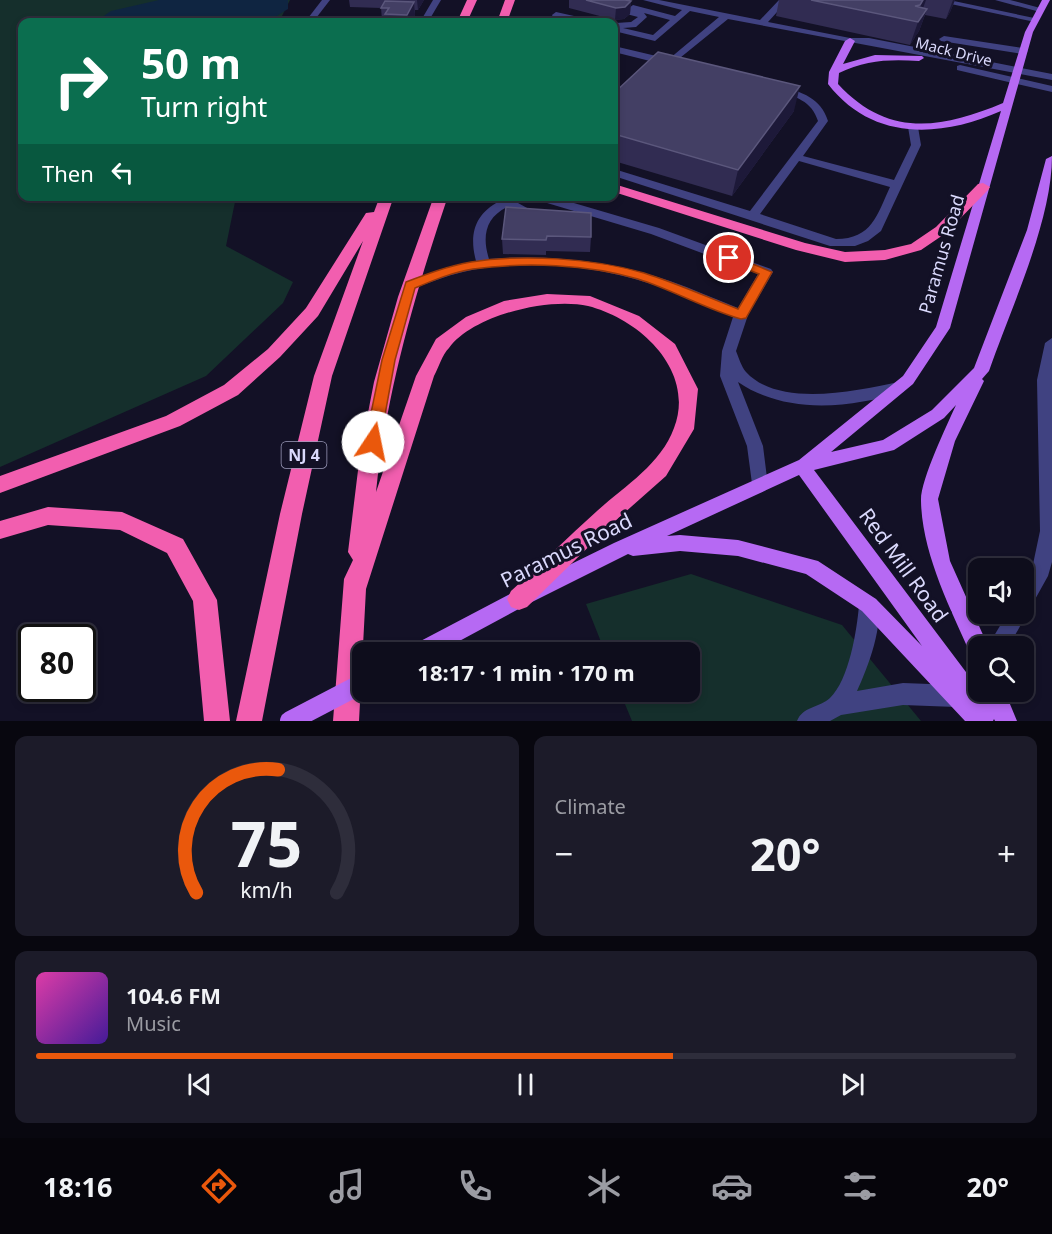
<!DOCTYPE html>
<meta charset="utf-8">
<style>
:root{--surface:#0e0d1c;--page:#1c1b29;--text:#f1f3f6;--muted:#9b9ca3;--line:#2e2d3b;--accent:#ea580c}
body{margin:0;font-family:"Noto Sans",sans-serif;background:var(--page);color:var(--text);height:100vh;display:flex;flex-direction:column;font-size:22px;white-space:nowrap}
*{box-sizing:border-box;margin:0}
p{font-size:20px;color:var(--muted)}
.icon{flex:none;width:33px;height:33px;fill:none;stroke:currentColor;stroke-width:2;stroke-linecap:round;stroke-linejoin:round}
.map{position:relative;height:721px;overflow:hidden}
.sheet{display:flex;flex-direction:column;gap:15px;padding:15px;background:#08070f;flex:1}
.sheet>*{flex:none}
.guide{position:absolute;left:18px;top:18px;width:600px;height:183px;border-radius:12px;box-shadow:0 3px 9px #0003,0 0 0 2px var(--line);background:#0b6e4f;color:#fff;overflow:hidden}
.controls{position:absolute;left:968px;top:558px;display:grid;gap:12px}
.controls a{display:grid;place-items:center;width:66px;height:66px;border-radius:12px;background:var(--surface);box-shadow:0 3px 9px #0003,0 0 0 2px var(--line);font-size:30px}
.speed{position:absolute;left:18px;top:624px;display:flex;gap:12px;font-size:30px;font-weight:700;text-align:center}
.speed>*{display:grid;place-content:center;width:78px;height:78px;border-radius:50%;background:var(--surface);box-shadow:0 3px 9px #0003,0 0 0 2px var(--line);line-height:1}
.speed .limit{border:3px solid #111;border-radius:9px;background:#fff;color:#111}
.pin{position:absolute;display:grid;place-items:center;width:51px;height:51px;color:#fff;margin:-26px;border:3px solid #fff;border-radius:50%;box-shadow:0 2px 6px #0007}
.me{position:absolute;width:66px;margin:-33px;rotate:11deg;stroke-linejoin:round;filter:drop-shadow(0 0 4px #0008)}
.turn{display:flex;align-items:center;gap:21px;height:126px;padding:0 24px;font-size:27px}
.turn .icon{width:78px;height:78px;stroke-width:2.5}
.turn b{display:block;font-size:42px;line-height:51px}
.then{display:flex;align-items:center;height:57px;padding:0 24px;background:#0003;gap:12px;font-size:22px}
.big{font-size:45px;font-weight:700;line-height:1.1}
.sheet .tile{flex:1;display:flex;flex-direction:column;justify-content:center;gap:9px;min-width:0;padding:0 21px;border-radius:12px;background:var(--page)}
.sheet .dial{align-items:center;gap:0}
.dial svg{height:156px;overflow:visible;fill:none;stroke:var(--line);stroke-width:7;stroke-linecap:round;text-anchor:middle}
.dial text{fill:var(--text);stroke:none}
.song{display:flex;align-items:center;gap:18px}
.cover{width:72px;height:72px;border-radius:9px;background:linear-gradient(135deg,hsl(320 70% 55%),hsl(260 70% 35%))}
.played{height:6px;border-radius:3px;background:linear-gradient(90deg,var(--accent) 65%,var(--line) 65%)}
.keys{display:flex;justify-content:space-around;direction:ltr}
.heat{display:flex;justify-content:space-between;align-items:center;font-size:33px;direction:ltr}
.sheet .tiles{flex:1;display:grid;gap:15px;grid-template-columns:1fr 1fr}
.tile:last-child{grid-column:span 2}
.trip{position:absolute;left:352px;top:642px;width:348px;height:60px;border-radius:12px;background:var(--surface);box-shadow:0 3px 9px #0003,0 0 0 2px var(--line);font-weight:700;line-height:60px;text-align:center}
.tab-bar{display:flex;height:96px;justify-content:space-around;align-items:center;background:#06050b;color:var(--muted)}
.tab-bar .icon{width:42px;height:42px}
.tab-bar .active{color:var(--accent)}
.tab-bar b{font-size:27px;color:var(--text)}
.map>svg:first-child{display:block}
.green{fill:#152f2c}
.water{fill:#0f2541}
.lines{fill:none;stroke-linecap:round;stroke-linejoin:round}
.minor{fill:#404281;fill-rule:evenodd}
.major{fill:#b669f3;fill-rule:evenodd}
.highway{fill:#f25eaf;fill-rule:evenodd}
.major-bridge{stroke:#b669f3;stroke-width:20}
.wall{fill:#312c52}
.shaded-wall{fill:#1d1939}
.building{fill:#433f64;stroke:#5b577c;stroke-width:1.5}
.route{fill:#ea580c;stroke:#983908;stroke-width:1.5}
.labels{text-anchor:middle;dominant-baseline:central;stroke-width:6;stroke-linejoin:round;paint-order:stroke}
.far-street-label{font-size:15px;fill:#dad9fc;stroke:#131126}
.shield{fill:#131126;stroke:#9e9dbc;stroke-width:1.5}
.shield-label{font-size:16px;font-weight:bold;fill:#dad9fc}
.street-label{font-size:18px;fill:#dad9fc;stroke:#131126}
.near-street-label{font-size:21px;fill:#dad9fc;stroke:#131126}
</style>
<div class="map">
<svg width="1052" height="721" viewBox="0 0 1052 721">
<rect width="100%" height="100%" fill="#131126"/>
<!-- green -->
<g class="green">
<path d="M0 0H290L279 22H22V196L236 197 226 246 293 282 283 303 206 376 0 467Z"/>
<path d="M691 574 842 625 921 721H632L620 692H690V652H605L586 604Z"/>
</g>
<!-- water -->
<path class="water" d="M159 0H288V9L267 22H95L111 11Z"/>
<g class="lines">
<!-- minor -->
<g class="minor">
<path d="M322 0H330L313 22H305Z"/>
<path d="M433 0H441L428 22H420Z"/>
<path d="M591 0H601L629 8 633 5 675 16 682 10 643 0H659L760 20 779 0H788L768 22 850 38H869L1052 74V80L728 19 670 66 614 52V46L669 59 719 17 690 11 655 41 614 31 616 23 631 22 638 17 603 8ZM644 13 670 20 653 35 623 28 636 27 647 17Z"/>
<path d="M932 0H949L1039 19 1035 22Z"/>
<path d="M995 0H1010L1044 9 1040 12Z"/>
<path d="M556 12 592 20 593 22H579L553 17 552 15Z"/>
<path d="M944 36 1023 48 1028 51 1023 54 941 41 939 39Z"/>
<path d="M960 65 1052 86V92L957 70V66Z"/>
<path d="M780 86C802 92 821 98 828 121L803 156 894 180 911 145 908 127 913 124 918 127 921 145 881 231 868 241 855 246H830L614 176V169L750 211 818 121C812 101 795 96 776 91L775 89ZM799 161 890 187C877 215 872 239 836 239L760 214Z"/>
<path d="M497 196H550L659 228 771 269 773 272 748 315 736 351C739 358 741 366 746 372 779 408 856 391 898 382L903 384 906 388 903 392C850 408 786 415 738 382L763 446 768 486 765 491 759 493 753 491 747 446 720 376 722 351 733 317C705 306 677 292 648 283 591 265 521 258 463 272 446 276 431 282 415 288H405L403 285 405 282 443 269 476 261C469 235 474 214 500 201ZM537 200 651 234 758 274 738 308C715 299 693 289 670 281 613 261 549 254 489 259 482 237 485 218 507 207L530 220H538V214L518 203Z"/>
<path d="M1052 338V562L1048 576 1009 646H988L1007 614H1023V585L1032 569 1040 531 1037 380 1045 343Z"/>
<path d="M869 596 876 599C886 621 867 670 857 691L903 683 956 685 964 688 967 696 964 704 956 707 903 705 841 715 830 721H797C803 706 819 708 830 698 849 680 857 630 859 605L862 599Z"/>
</g>
<!-- major -->
<path class="major" d="M1042 0H1050L1033 32 950 328 913 384 831 452 883 440 932 410 974 368 1027 230 1046 159 1052 156C1052 221 1011 308 989 371L982 379 984 381 955 441 938 499 950 561 988 646H978V658L971 655C950 608 922 553 921 501 920 481 947 425 956 405L944 418 894 450 814 470 978 688V692H981L988 701 985 692H1005L1017 721H995L994 719 993 721H965L862 611 806 574 738 556 680 551 633 556 628 554 526 605 439 652H410L413 645 512 593 614 543 799 460 903 376 936 327 1001 111C940 138 872 141 828 84L829 72 845 41 850 38 855 41 843 64 875 55 922 56 924 58 919 61C890 59 865 60 839 73L838 84C888 138 941 129 1003 103L1025 32ZM799 475 922 646 876 599 818 561 738 540 680 535 667 536Z"/>
<!-- highway -->
<g class="highway">
<path d="M467 0H477L467 22H457Z"/>
<path d="M505 0H515L507 22H497Z"/>
<path d="M983 183 990 187 988 190 946 233 921 250 885 260 845 262 796 250 614 192V184L805 243 845 252 885 250 911 244 936 227 978 184Z"/>
<path d="M380 196H394L332 376 302 514 262 721H236L280 514 314 376 363 241 318 316 280 357 238 395 180 426 0 493V476L166 416 224 385 268 349 306 308 366 213 374 212Z"/>
<path d="M434 196H448C415 294 387 389 376 492L416 376 436 339 466 317 504 301 547 294 590 296 639 316 675 344 698 389 694 429 666 476 614 522 527 607 519 610 511 607 507 599 511 591C540 565 568 537 597 511 625 486 661 464 674 428 696 371 640 319 588 306 549 297 473 315 449 348 442 355 439 367 434 376L366 589 359 721H333L344 579 353 560 348 552 360 454 374 382 398 297Z"/>
<path d="M48 507 122 512 183 539 217 600 230 721H204L193 601 167 553 120 530 48 525 0 539V521Z"/>
</g>
<!-- major-bridge -->
<path class="major-bridge" d="M290 721 363 683"/>
</g>
<!-- wall -->
<g class="wall">
<path d="M349 0H424L418 10H415V15L411 22H296H386V21L382 20 381 8 350 7Z"/>
<path d="M569 0H625L631 1 630 14 624 19 615 20 569 8Z"/>
<path d="M779 0H955L950 12 946 19 925 15 919 31 910 45 776 16Z"/>
<path d="M614 93 794 111 732 196 614 161Z"/>
<path d="M506 207 591 237 590 252 546 251V255L503 254 502 239Z"/>
</g>
<!-- shaded-wall -->
<g class="shaded-wall">
<path d="M417 0H424L418 10Z"/>
<path d="M923 0H926L921 14 915 6Z"/>
<path d="M953 0H955L950 12 946 19Z"/>
<path d="M631 1 630 14 624 19 615 20 616 8Z"/>
<path d="M414 2 415 15 411 22H408L407 15Z"/>
<path d="M927 9 919 31 910 45 918 22Z"/>
<path d="M800 86 794 111 732 196 738 170Z"/>
</g>
<!-- building -->
<g class="building">
<path d="M586 0H625L631 1 625 7 616 8Z"/>
<path d="M811 0H923L920 5 915 6 927 9 918 22Z"/>
<path d="M385 1 414 2 407 15 385 14 389 8H381Z"/>
<path d="M299 18 392 22H296Z"/>
<path d="M658 52 800 86 738 170 614 134V93Z"/>
<path d="M506 207 591 213V237L547 236 546 240 502 239Z"/>
</g>
<!-- route -->
<path class="route" d="M729 254 772 272 746 318 741 319C705 309 673 290 638 279 587 264 525 262 473 269 453 272 434 280 415 288L395 360 380 442 373 448 365 442 382 360 406 282C427 274 448 266 471 262 523 254 593 258 644 273 676 283 707 297 738 309L759 274 725 261 723 258Z"/>
<g class="labels">
<!-- far-street labels -->
<g class="far-street-label">
<text transform="translate(954 51) rotate(14)">Mack Drive</text>
</g>
<!-- shield labels -->
<rect class="shield" x="281.5" y="442" width="45" height="26" rx="4.5"/>
<g class="shield-label">
<text x="304" y="455">NJ 4</text>
</g>
<!-- street labels -->
<g class="street-label">
<text transform="translate(941 254) rotate(-74)">Paramus Road</text>
</g>
<!-- near-street labels -->
<g class="near-street-label">
<text transform="translate(566 550) rotate(-26)">Paramus Road</text>
<text transform="translate(904 565) rotate(54)">Red Mill Road</text>
</g>
</g>
</svg>
<div class="controls">
<a><svg class="icon" aria-label="sound" viewBox="0 0 24 24"><path d="M4 9h4l5-4v14l-5-4H4zM17 9q2 3 0 6"/></svg></a>
<a><svg class="icon" aria-label="search" viewBox="0 0 24 24"><circle cx="10" cy="10" r="6"/><path d="M15 15l6 6"/></svg></a>
</div>
<div class="speed"><div class="limit">80</div></div>
<div class="pin" style="left:729px;top:258px;background:#d93025"><svg class="icon" aria-label="arrive" viewBox="0 0 24 24"><path d="M6 21V4h12l-3 4 3 4H6"/></svg></div>
<svg class="me" style="left:373px;top:442px" viewBox="-20 -20 40 40"><circle r="19" fill="#fff"/><path d="M0-13L10 11 0 6-10 11z" fill="#ea580c"/></svg>
<div class="trip">18:17 · 1 min · 170 m</div>
<div class="guide">
<div class="turn"><svg class="icon" aria-label="right" viewBox="0 0 24 24"><path d="M7 20v-9h11M14 6l5 5-5 5"/></svg><div><b>50 m</b>Turn right</div></div>
<div class="then">Then<svg class="icon" aria-label="left" viewBox="0 0 24 24"><path d="M17 20v-9H6M10 6l-5 5 5 5"/></svg></div>
</div>
</div>
<section class="sheet">
<div class="tiles">
<div class="tile dial"><svg viewBox="0 0 100 80">
<path d="M14 69A42 42 0 1 1 86 69"/>
<path d="M14 69A42 42 0 0 1 56 6" stroke="#ea580c"/>
<text x="50" y="56" font-size="32" font-weight="700">75</text>
<text x="50" y="72" font-size="11">km/h</text>
</svg></div>
<div class="tile"><p>Climate</p>
<div class="heat"><a>−</a><b class="big">20°</b><a>+</a></div>
</div>
<div class="tile">
<div class="song"><i class="cover"></i><div><b>104.6 FM</b><p>Music</p></div></div>
<div class="played"></div>
<div class="keys"><svg class="icon" aria-label="previous" viewBox="0 0 24 24"><path d="M18 5L8 12l10 7zM5 5v14"/></svg><svg class="icon" aria-label="pause" viewBox="0 0 24 24"><path d="M8 5v14M16 5v14"/></svg><svg class="icon" aria-label="next" viewBox="0 0 24 24"><path d="M6 5l10 7-10 7zM19 5v14"/></svg></div>
</div>
</div>
</section>
<nav class="tab-bar">
<b>18:16</b>
<svg class="icon active" aria-label="directions" viewBox="0 0 24 24"><path d="M12 3l9 9-9 9-9-9zM9 14v-3h6M13 9l2 2-2 2"/></svg>
<svg class="icon" aria-label="music" viewBox="0 0 24 24"><path d="M9 18V5l10-2v13"/><circle cx="6" cy="18" r="3"/><circle cx="16" cy="16" r="3"/></svg>
<svg class="icon" aria-label="phone" viewBox="0 0 24 24"><path d="M5 4h4l2 5-3 2q2 4 5 5l2-3 5 2v4C11 20 4 13 5 4z"/></svg>
<svg class="icon" aria-label="climate" viewBox="0 0 24 24"><path d="M12 3v18M4 7l16 10M4 17L20 7"/></svg>
<svg class="icon" aria-label="car" viewBox="0 0 24 24"><path d="M5 17H2v-5l4-1 3-4h7l3 4 3 1v5h-3M9 17h6M6 11h13"/><circle cx="7" cy="17" r="2"/><circle cx="17" cy="17" r="2"/></svg>
<svg class="icon" aria-label="filters" viewBox="0 0 24 24"><path d="M4 7h16M4 17h16"/><circle cx="9" cy="7" r="2"/><circle cx="15" cy="17" r="2"/></svg>
<b>20°</b>
</nav>
